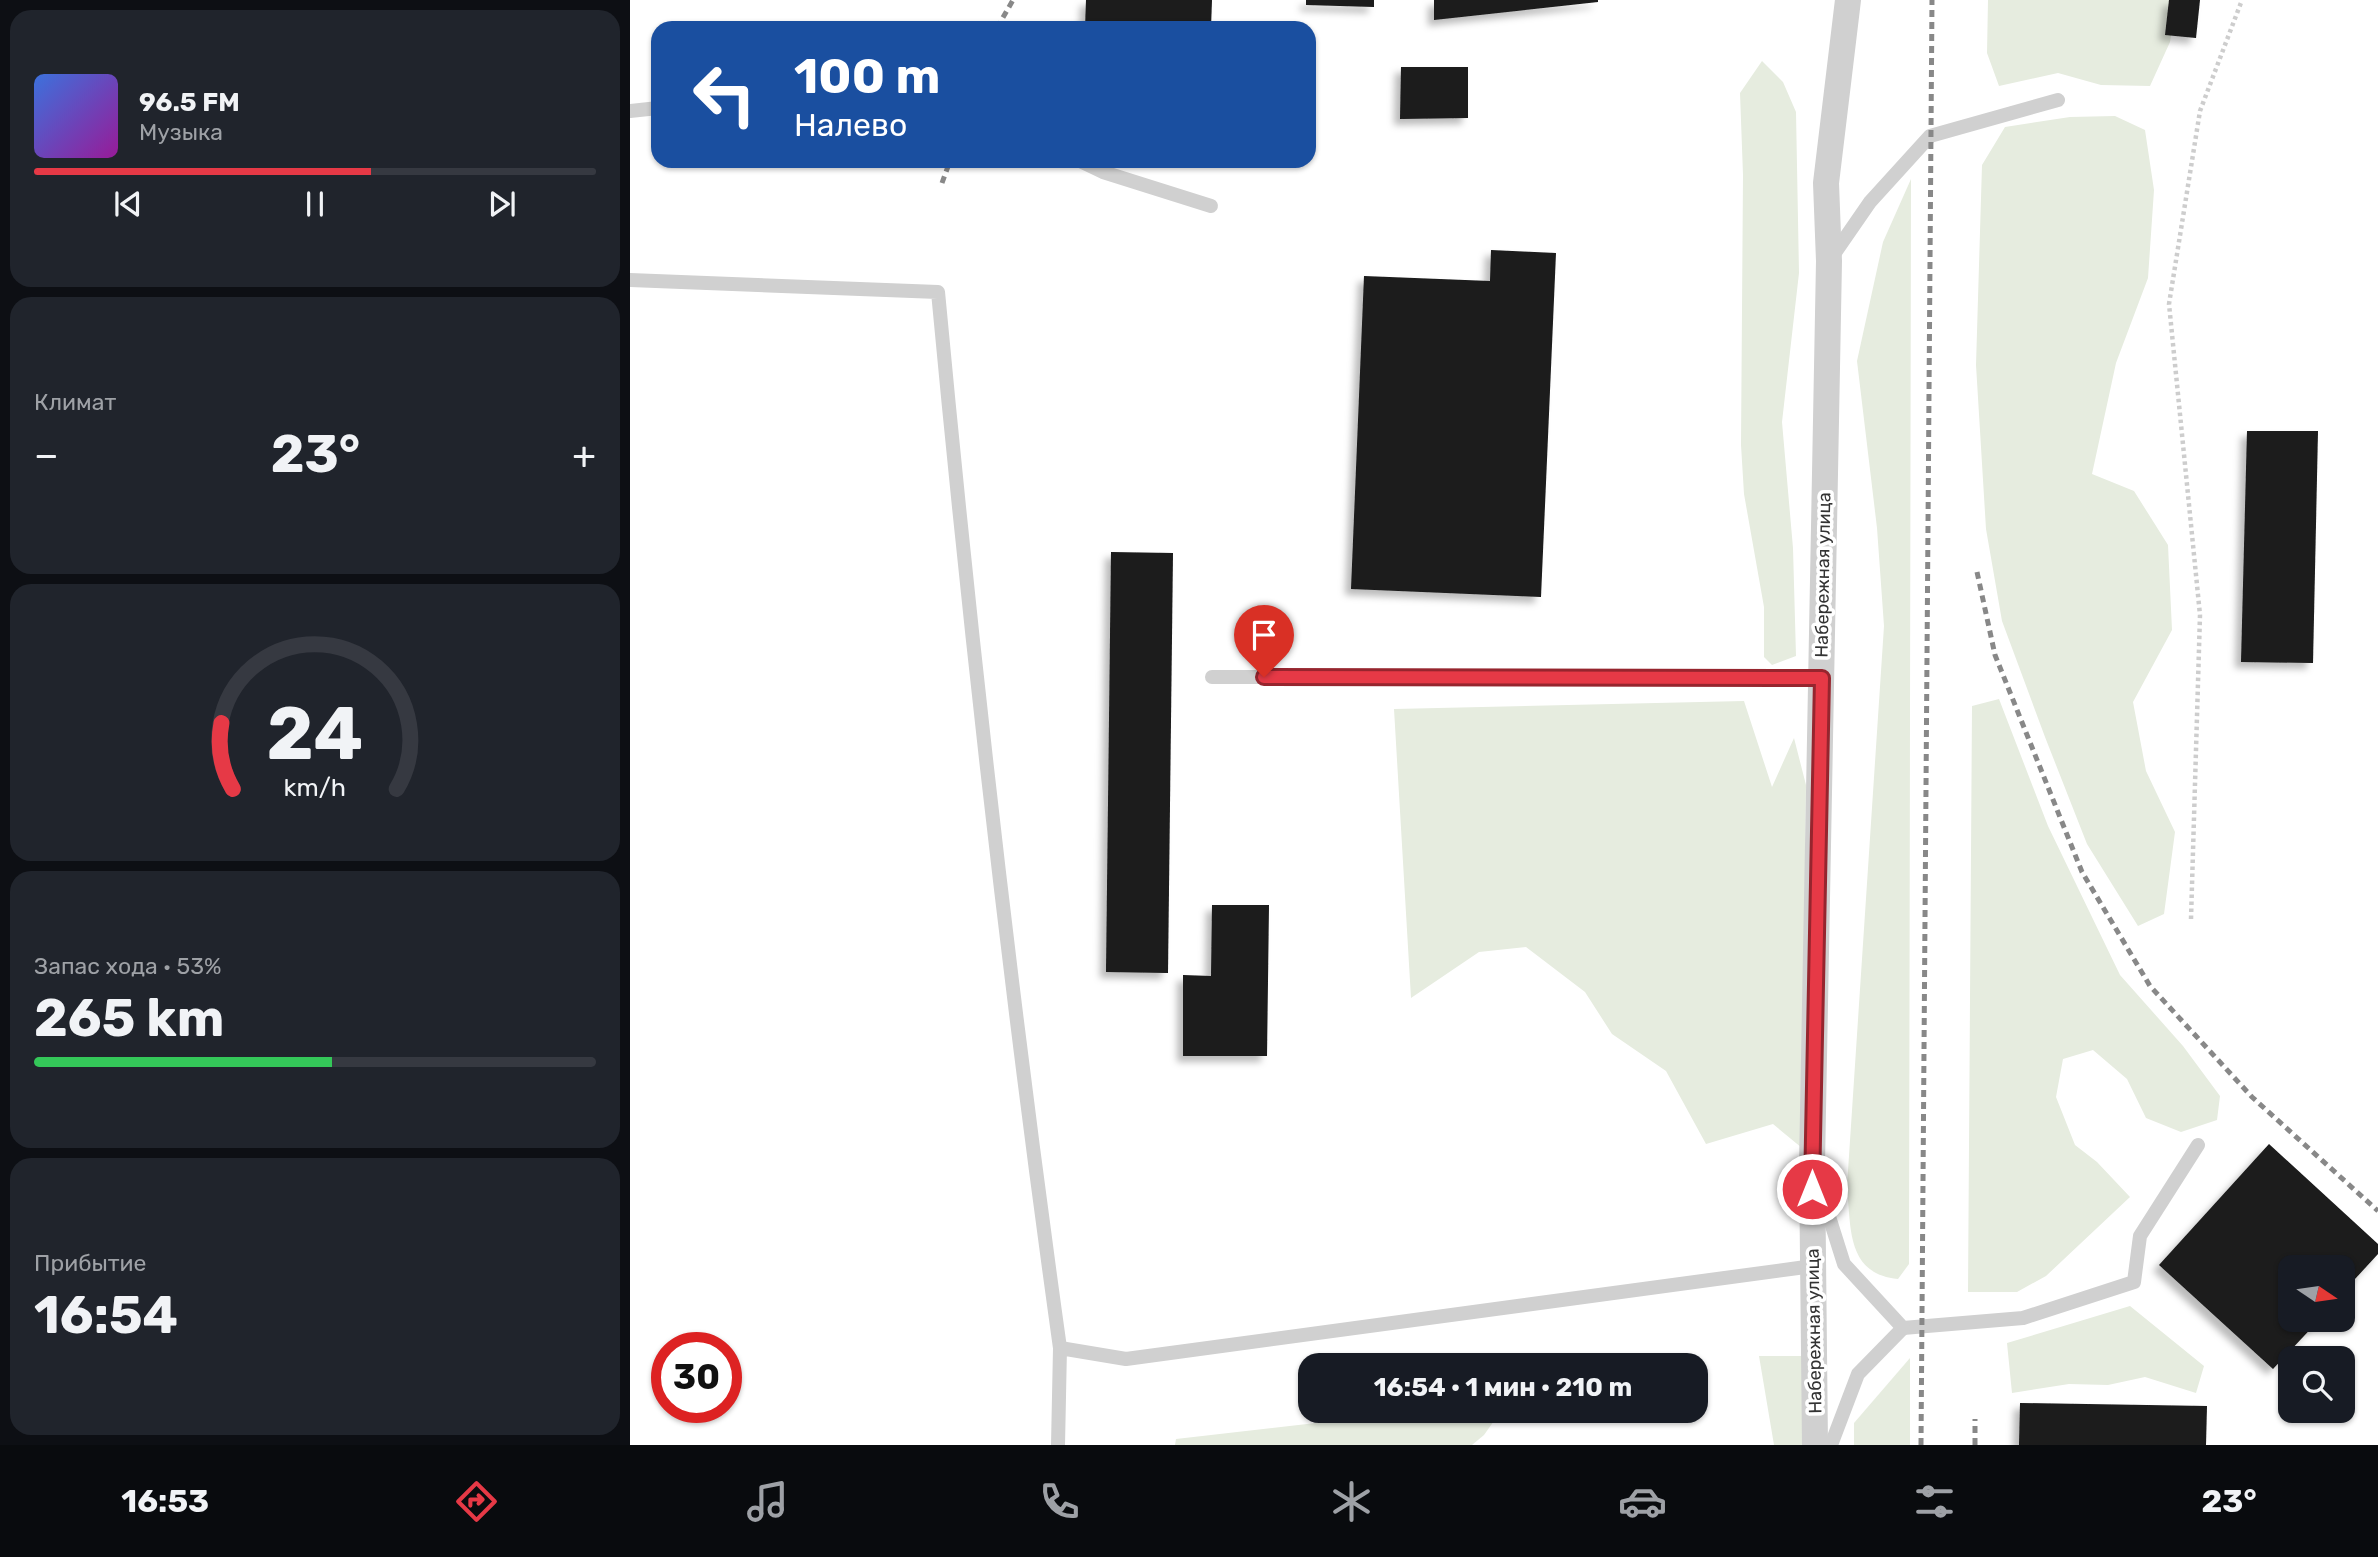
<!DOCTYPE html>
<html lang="ru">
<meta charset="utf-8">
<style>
:root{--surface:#171b24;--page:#20242c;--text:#f1f3f6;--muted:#9ea1a6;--line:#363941;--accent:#e63946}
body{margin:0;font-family:Rubik,sans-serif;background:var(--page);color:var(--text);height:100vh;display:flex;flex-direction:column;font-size:26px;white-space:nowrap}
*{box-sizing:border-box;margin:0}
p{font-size:23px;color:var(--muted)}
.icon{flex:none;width:38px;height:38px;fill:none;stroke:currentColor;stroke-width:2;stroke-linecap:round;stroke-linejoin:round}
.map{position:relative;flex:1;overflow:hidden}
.drawer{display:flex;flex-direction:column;gap:10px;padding:10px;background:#0d0f14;width:630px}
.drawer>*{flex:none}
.banner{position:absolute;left:21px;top:21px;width:665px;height:147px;border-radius:21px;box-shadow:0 2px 5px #0004;background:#1a4fa0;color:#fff;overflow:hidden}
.needle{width:46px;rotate:103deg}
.buttons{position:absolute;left:1648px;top:1255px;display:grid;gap:14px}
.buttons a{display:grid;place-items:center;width:77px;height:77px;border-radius:14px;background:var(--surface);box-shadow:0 2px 5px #0004;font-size:35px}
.speed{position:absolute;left:21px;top:1332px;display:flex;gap:14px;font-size:35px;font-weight:700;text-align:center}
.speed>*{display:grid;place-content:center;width:91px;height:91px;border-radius:50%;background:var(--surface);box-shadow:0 2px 5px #0004;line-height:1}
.speed .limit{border:10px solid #d22;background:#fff;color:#111}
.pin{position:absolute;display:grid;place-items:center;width:60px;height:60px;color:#fff;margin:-72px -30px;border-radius:50% 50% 50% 0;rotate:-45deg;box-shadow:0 0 7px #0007}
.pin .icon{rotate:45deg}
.me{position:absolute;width:77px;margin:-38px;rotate:0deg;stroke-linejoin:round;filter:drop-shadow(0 0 5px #0008)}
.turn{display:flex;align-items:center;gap:24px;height:147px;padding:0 28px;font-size:32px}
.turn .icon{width:91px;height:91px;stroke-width:2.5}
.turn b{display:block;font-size:49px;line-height:60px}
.big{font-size:52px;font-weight:700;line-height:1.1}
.drawer .widget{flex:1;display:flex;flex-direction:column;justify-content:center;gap:10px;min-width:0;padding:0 24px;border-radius:21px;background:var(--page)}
.drawer .dial{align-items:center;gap:0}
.dial svg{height:182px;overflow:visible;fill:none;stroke:var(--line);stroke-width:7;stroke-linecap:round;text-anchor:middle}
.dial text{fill:var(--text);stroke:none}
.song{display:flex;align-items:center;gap:21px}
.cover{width:84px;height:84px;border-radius:10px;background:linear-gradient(135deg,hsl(220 70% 55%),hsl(300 70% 35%))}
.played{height:7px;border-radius:4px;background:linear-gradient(90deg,var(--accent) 60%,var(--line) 60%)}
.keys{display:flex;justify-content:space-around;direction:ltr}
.heat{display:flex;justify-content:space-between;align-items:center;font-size:38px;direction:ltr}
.charge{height:10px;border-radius:5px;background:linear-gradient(90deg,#34c759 53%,var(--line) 0)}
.trip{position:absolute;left:668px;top:1353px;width:410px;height:70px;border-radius:21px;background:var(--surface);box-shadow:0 2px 5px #0004;font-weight:700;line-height:70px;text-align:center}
.menu{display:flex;height:112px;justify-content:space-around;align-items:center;background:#090b0e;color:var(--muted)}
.menu .icon{width:49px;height:49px}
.menu .selected{color:var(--accent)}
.menu b{font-size:32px;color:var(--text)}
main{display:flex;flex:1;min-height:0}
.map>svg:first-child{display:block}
.green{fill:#e6ecdf}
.building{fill:#1a1a1a;filter:url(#shadow)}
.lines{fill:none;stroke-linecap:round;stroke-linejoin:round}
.path{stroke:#cdcdcd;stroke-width:4.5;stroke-dasharray:3.5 3.5;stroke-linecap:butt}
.service{stroke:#d0d0d0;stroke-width:14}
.minor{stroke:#d0d0d0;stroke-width:26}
.rail{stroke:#888;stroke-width:5;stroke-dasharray:7 5;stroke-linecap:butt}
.route-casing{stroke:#96252e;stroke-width:18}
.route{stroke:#e63946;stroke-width:12}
.labels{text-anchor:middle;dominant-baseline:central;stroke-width:7;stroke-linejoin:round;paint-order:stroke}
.street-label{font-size:18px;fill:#333;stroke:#fff}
</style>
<main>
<section class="drawer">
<div class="widget">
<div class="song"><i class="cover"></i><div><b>96.5 FM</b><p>Музыка</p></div></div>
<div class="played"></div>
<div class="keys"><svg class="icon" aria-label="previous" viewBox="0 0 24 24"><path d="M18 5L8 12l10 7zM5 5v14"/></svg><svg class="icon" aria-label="pause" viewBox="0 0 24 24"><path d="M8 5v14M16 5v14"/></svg><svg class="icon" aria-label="next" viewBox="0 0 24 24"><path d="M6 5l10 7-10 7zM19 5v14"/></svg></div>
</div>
<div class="widget"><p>Климат</p>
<div class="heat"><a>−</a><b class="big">23°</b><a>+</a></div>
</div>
<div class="widget dial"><svg viewBox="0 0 100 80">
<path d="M14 69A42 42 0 1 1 86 69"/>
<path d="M14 69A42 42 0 0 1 9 40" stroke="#e63946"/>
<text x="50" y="56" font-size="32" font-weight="700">24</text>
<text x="50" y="72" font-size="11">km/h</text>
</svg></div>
<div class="widget"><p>Запас хода · 53%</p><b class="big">265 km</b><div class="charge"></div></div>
<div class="widget"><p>Прибытие</p><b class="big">16:54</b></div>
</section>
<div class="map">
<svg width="1748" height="1445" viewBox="0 0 1748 1445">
<defs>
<filter id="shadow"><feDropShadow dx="-6" dy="6" stdDeviation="3.5" flood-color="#0004"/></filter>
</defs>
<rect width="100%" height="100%" fill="#fff"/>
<!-- green -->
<g class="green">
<path d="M1358 0H1547L1540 42 1520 86 1471 85 1428 73 1369 86 1357 53Z"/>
<path d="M1132 61 1153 82 1166 112 1169 273 1152 422 1163 548 1166 656 1142 665 1134 657V607L1114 494 1111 445 1113 175 1110 93Z"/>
<path d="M1485 116 1515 130 1524 190 1518 278 1486 363 1462 474 1504 491 1538 545 1542 630 1503 702 1516 771 1545 832 1534 914 1508 926 1457 844 1415 737 1372 621 1356 529 1346 365 1352 165 1375 127 1440 117Z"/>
<path d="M1281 179 1279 1264 1268 1279C1216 1274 1221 1227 1217 1186L1254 626 1247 528 1227 361 1253 242Z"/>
<path d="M1369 699 1418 826 1490 975 1553 1046 1590 1096 1587 1120 1551 1132 1516 1118 1497 1079 1463 1050 1433 1059 1426 1097 1445 1145 1467 1162 1500 1197 1416 1276 1387 1292H1338L1342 706Z"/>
<path d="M1114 701 1142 787 1164 738 1176 785 1172 1148 1143 1124 1076 1144 1036 1071 982 1034 955 992 896 947 849 952 781 998 764 709Z"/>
<path d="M1500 1306 1574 1366 1566 1393 1515 1377 1478 1385 1439 1384 1382 1393 1377 1343Z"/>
<path d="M1129 1356H1173V1445H1144Z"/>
<path d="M1280 1358V1445H1224V1423Z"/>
<path d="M790 1411H871L854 1435 842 1445H545L546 1439Z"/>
</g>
<!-- building -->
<g class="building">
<path d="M456 0H582L581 28H455Z"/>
<path d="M676 0H744V7L676 5Z"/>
<path d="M804 0H968V2L804 20Z"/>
<path d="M1539 0H1570L1566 38 1535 35Z"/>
<path d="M771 67H838V118L770 119Z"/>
<path d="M861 250 926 253 911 597 721 589 734 276 860 281Z"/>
<path d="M1617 431H1688L1683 663 1611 662Z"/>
<path d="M481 552 543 553 538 973 476 972Z"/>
<path d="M582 905H639L637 1056H553V975L581 976Z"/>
<path d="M1639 1144 1748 1244V1254L1713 1292V1267H1661V1320H1689L1643 1369 1529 1265Z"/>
<path d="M1390 1403 1577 1406 1576 1445H1389Z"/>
</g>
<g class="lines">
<!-- path -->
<path class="path" d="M1561 919 1570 615 1539 304 1570 111 1612 0"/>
<!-- service -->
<g class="service">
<path d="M0 111 28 108"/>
<path d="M450 161 473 172 581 206"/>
<path d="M1202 257 1240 202 1300 136 1428 100"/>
<path d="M0 280 308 292C341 645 381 997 430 1348"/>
<path d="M582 677 1192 678"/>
<path d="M1190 1188 1214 1264 1273 1328 1393 1318 1504 1282 1510 1236 1568 1145"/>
<path d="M428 1445 430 1348 496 1359 1183 1266"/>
<path d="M1201 1445 1228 1374 1273 1328"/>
</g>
<!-- minor -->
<path class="minor" d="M1185 1445 1182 1164 1199 261 1196 183 1218 0"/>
<!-- rail -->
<g class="rail">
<path d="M367 28 383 0"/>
<path d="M312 183 320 161"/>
<path d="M1347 572 1365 655 1452 872 1520 986 1622 1097 1748 1211"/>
<path d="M1291 1445 1302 0"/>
<path d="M1345 1445V1419"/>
</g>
</g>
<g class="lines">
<!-- route casing -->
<g class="route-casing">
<path id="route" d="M634 677 1192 678 1182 1189"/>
</g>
<!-- route -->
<use href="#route" class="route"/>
</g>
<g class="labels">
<!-- street labels -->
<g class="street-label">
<text transform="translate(1193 575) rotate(-89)">Набережная улица</text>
<text transform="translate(1184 1331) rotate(-91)">Набережная улица</text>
</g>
</g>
</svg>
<div class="buttons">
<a><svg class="needle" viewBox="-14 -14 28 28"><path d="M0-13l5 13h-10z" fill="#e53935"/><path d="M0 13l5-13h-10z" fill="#9ea1a6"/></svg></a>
<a><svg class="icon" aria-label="search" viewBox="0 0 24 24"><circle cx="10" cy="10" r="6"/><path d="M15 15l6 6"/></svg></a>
</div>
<div class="speed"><div class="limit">30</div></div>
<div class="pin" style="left:634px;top:677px;background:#d93025"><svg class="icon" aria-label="arrive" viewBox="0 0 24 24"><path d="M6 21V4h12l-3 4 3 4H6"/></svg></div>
<svg class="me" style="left:1182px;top:1189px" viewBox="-20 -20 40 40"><circle r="17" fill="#e63946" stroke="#fff" stroke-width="3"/><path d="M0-11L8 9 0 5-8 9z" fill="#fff"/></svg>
<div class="trip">16:54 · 1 мин · 210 m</div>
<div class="banner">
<div class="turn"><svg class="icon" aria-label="left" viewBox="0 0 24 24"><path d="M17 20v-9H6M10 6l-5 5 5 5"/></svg><div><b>100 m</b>Налево</div></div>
</div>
</div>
</main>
<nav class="menu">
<b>16:53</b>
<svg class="icon selected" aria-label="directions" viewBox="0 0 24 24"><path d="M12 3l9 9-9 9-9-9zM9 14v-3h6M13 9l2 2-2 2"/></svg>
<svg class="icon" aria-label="music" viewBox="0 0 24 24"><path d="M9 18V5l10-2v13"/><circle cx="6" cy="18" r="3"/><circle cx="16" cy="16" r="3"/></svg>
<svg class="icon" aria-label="phone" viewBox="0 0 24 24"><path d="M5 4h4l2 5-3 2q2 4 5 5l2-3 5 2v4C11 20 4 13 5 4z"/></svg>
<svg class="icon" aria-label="climate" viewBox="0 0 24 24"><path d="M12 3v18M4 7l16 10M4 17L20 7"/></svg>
<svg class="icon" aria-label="car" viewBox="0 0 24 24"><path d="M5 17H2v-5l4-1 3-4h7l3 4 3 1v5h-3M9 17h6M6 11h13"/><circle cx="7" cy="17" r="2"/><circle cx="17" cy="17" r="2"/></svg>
<svg class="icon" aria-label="filters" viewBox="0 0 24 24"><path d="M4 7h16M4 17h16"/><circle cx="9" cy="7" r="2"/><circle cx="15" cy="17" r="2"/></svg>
<b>23°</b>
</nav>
